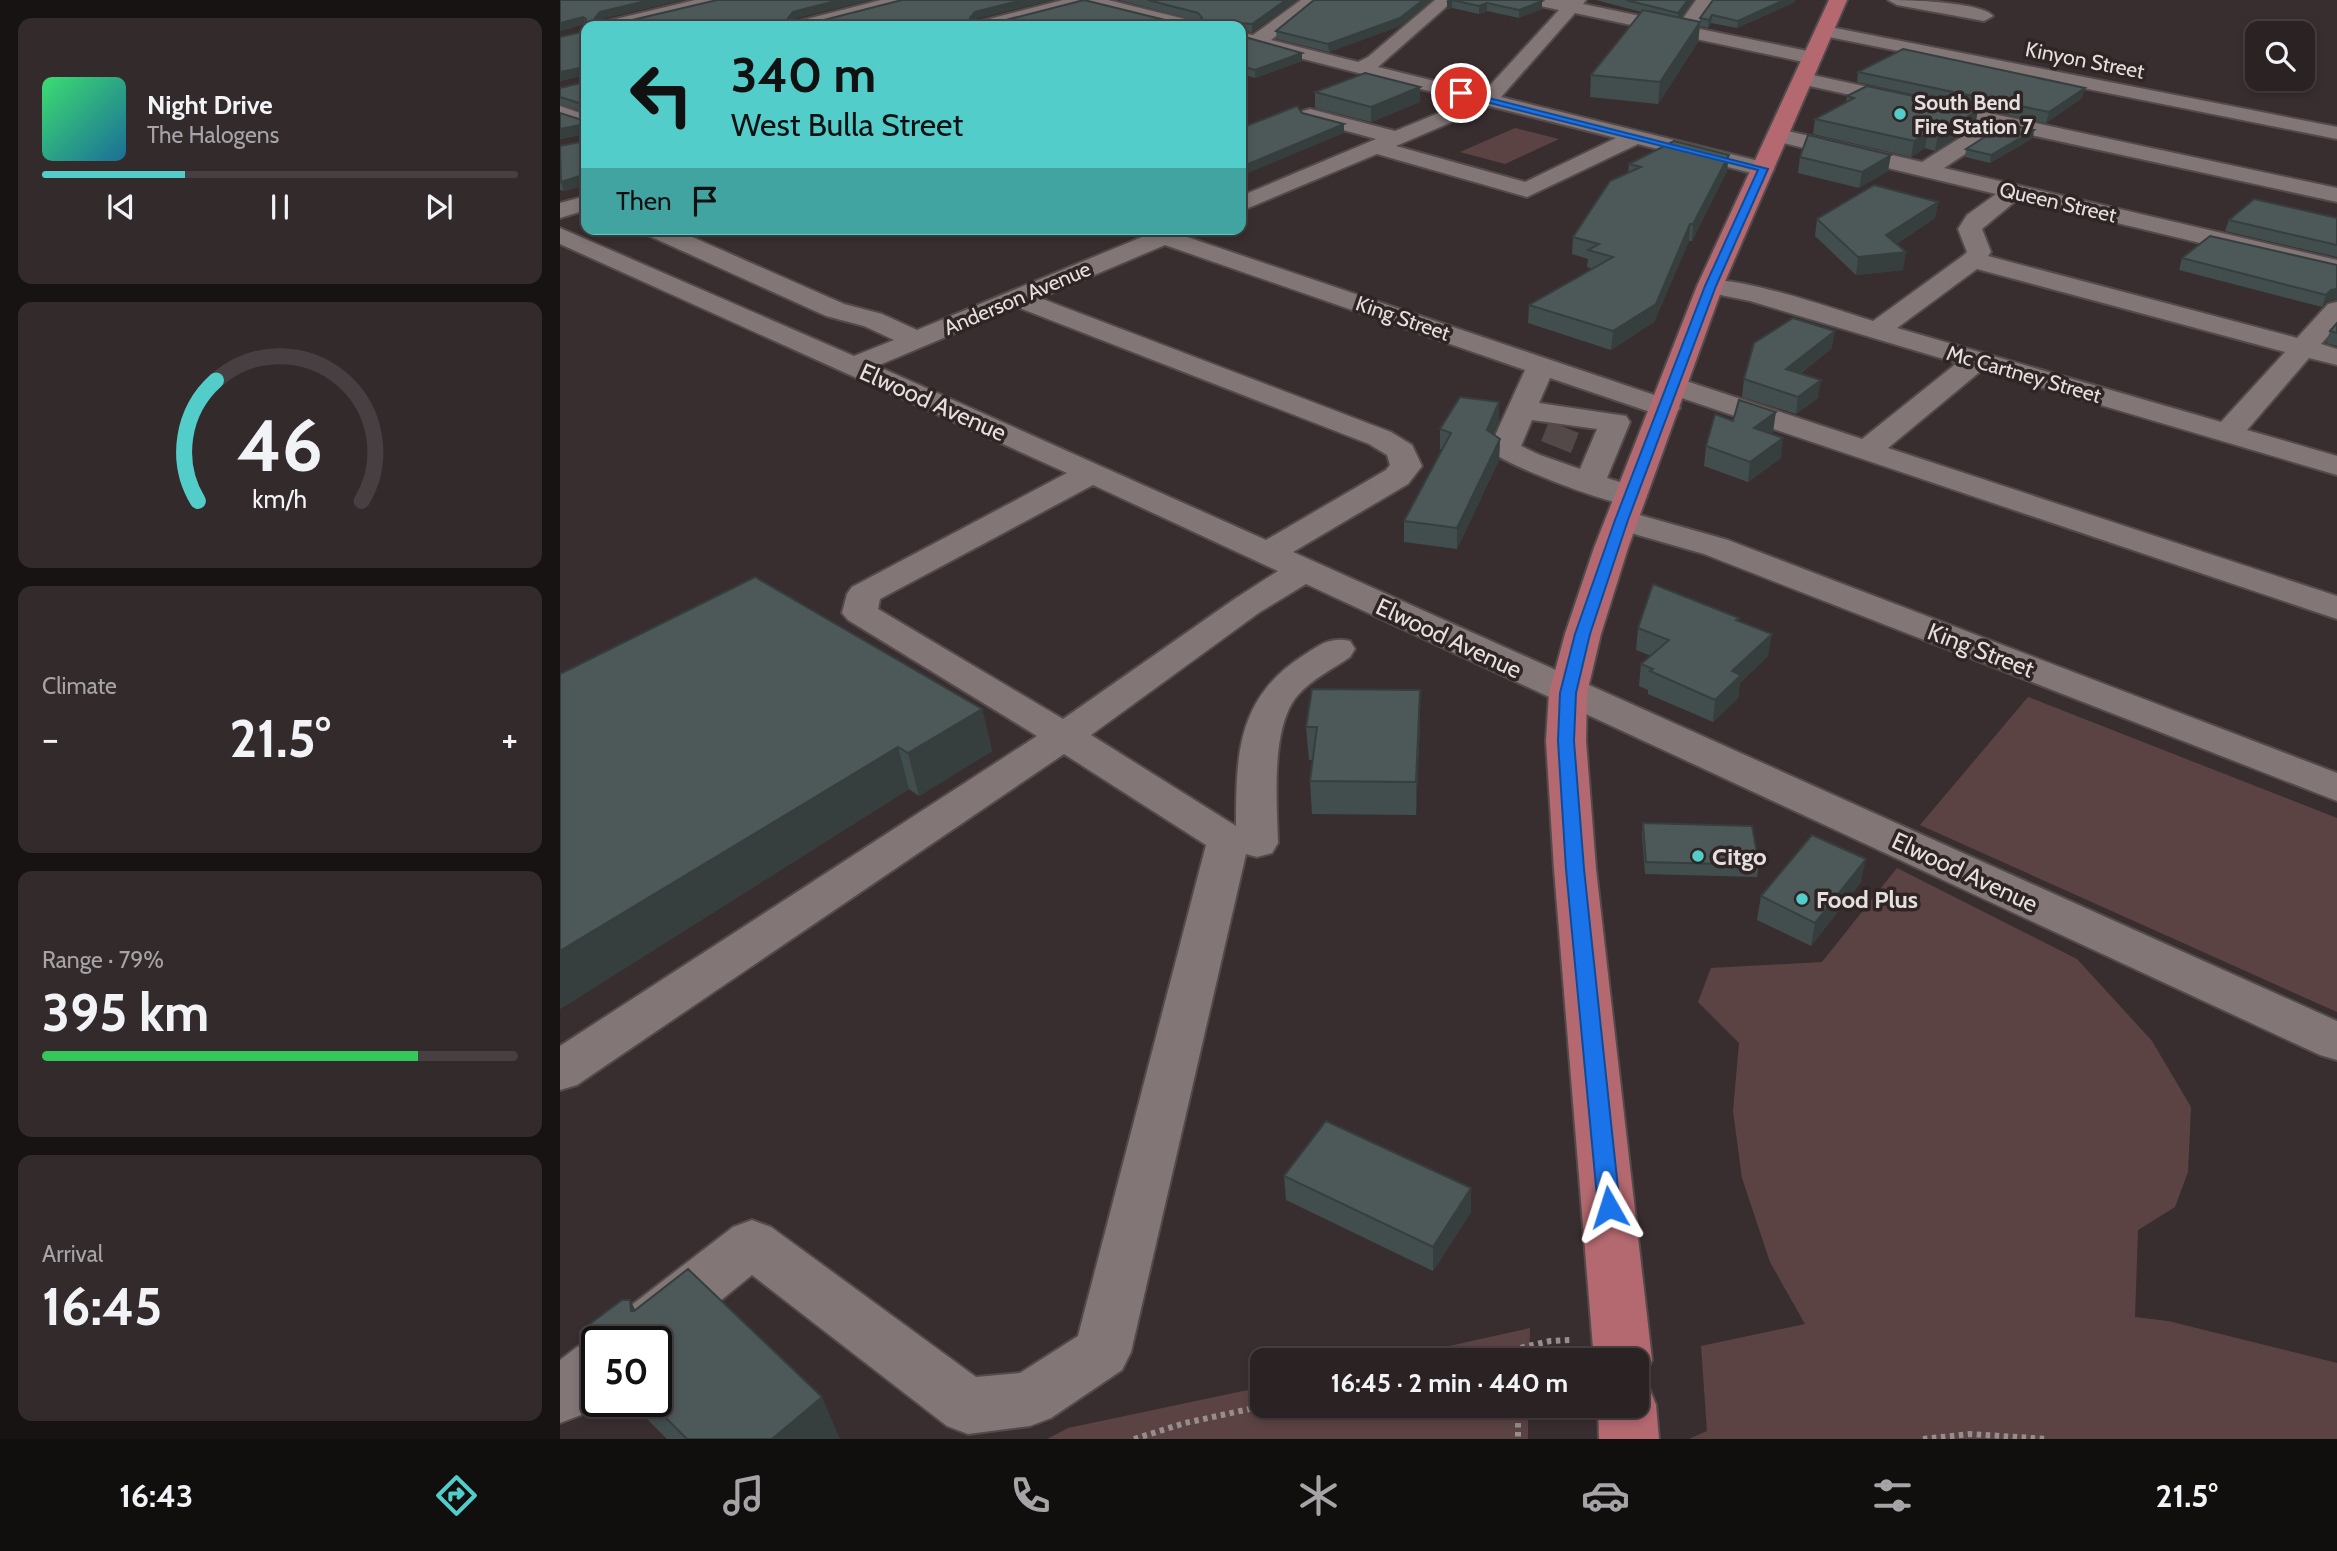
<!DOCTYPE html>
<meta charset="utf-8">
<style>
:root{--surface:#2b2223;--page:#332a2b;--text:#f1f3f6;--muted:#a6a4a6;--line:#473f41;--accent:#53cdca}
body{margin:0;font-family:Cabin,sans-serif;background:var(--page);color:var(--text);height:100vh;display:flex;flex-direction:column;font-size:26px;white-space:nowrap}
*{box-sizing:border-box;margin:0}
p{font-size:23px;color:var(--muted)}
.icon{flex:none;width:38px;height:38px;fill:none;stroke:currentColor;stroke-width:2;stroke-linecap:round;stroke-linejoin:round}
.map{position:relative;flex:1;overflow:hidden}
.side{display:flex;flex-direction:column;gap:18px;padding:18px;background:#181313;width:560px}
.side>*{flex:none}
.banner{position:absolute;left:21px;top:21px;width:665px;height:214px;border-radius:14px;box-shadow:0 4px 10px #0003,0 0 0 2px var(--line);background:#53cdca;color:#111;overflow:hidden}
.controls{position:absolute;left:1685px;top:21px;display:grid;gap:14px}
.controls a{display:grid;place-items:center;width:70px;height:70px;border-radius:14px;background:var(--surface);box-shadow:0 4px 10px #0003,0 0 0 2px var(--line);font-size:35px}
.speed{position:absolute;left:21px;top:1326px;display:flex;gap:14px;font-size:35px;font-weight:700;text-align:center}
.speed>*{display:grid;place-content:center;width:91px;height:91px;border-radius:50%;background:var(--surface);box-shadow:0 4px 10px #0003,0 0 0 2px var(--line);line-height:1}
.speed .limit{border:4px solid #111;border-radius:10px;background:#fff;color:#111}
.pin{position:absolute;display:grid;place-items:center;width:60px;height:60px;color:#fff;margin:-30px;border:4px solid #fff;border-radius:50%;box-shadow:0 2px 7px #0007}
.me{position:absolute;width:77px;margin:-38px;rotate:354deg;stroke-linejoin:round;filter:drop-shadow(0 0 5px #0008)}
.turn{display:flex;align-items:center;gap:24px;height:147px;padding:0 35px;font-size:32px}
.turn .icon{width:91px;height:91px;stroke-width:2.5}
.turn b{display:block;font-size:49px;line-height:60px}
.then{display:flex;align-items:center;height:66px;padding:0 35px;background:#0003;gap:14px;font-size:26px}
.big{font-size:52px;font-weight:800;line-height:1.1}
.side .tile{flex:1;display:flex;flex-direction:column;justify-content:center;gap:10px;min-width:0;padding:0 24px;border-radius:14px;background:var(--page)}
.side .dial{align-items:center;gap:0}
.dial svg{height:182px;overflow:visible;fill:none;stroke:var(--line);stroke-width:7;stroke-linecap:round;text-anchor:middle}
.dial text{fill:var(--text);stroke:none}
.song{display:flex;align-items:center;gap:21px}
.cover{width:84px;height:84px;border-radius:10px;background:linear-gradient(135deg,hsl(140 70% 55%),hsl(200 70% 35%))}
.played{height:7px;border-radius:4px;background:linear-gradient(90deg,var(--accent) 30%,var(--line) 30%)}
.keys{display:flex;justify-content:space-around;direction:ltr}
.heat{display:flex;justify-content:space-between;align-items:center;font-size:38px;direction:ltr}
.charge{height:10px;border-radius:5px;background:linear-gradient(90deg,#34c759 79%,var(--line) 0)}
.trip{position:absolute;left:690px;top:1348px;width:399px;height:70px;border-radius:14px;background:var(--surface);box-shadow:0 4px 10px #0003,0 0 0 2px var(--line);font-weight:800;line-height:70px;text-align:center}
.tab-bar{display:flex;height:112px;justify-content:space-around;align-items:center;background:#110e0e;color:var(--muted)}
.tab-bar .icon{width:49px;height:49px}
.tab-bar .current{color:var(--accent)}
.tab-bar b{font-size:32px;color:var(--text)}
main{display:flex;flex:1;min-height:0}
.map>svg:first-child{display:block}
.green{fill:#5c4343}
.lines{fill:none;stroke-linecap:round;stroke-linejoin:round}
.minor-tunnel{stroke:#534949;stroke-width:32;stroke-dasharray:32 16;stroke-linecap:butt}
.minor-casing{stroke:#534a4b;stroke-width:4}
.major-casing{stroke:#534a4b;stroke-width:4}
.path{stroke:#968d8d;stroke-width:6;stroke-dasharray:4.5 4.5;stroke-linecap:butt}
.minor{fill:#827676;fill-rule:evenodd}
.major{fill:#b46970;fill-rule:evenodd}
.wall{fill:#424d4d}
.shaded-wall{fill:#363e3e}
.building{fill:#4d5959;stroke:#363e3e;stroke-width:2}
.route{fill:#1a73e8;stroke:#114b97;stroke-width:2}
.poi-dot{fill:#53cdca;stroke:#2f2525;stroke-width:2.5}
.labels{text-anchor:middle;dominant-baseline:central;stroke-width:7;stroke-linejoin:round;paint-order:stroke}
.far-street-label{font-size:21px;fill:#e6dfdf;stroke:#2f2525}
.far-poi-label{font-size:21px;font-weight:bold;fill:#e6dfdf;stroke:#2f2525;text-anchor:start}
.street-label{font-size:24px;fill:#e6dfdf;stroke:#2f2525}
.poi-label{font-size:24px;font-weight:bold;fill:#e6dfdf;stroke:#2f2525;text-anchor:start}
</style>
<main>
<section class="side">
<div class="tile">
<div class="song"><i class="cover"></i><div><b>Night Drive</b><p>The Halogens</p></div></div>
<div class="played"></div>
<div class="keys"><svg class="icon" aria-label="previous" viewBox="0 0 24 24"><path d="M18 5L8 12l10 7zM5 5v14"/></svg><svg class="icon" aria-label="pause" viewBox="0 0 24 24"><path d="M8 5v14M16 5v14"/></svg><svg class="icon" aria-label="next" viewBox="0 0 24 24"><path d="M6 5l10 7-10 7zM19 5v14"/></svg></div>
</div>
<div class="tile dial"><svg viewBox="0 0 100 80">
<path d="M14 69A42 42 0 1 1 86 69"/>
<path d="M14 69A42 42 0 0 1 22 16" stroke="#53cdca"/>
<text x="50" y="56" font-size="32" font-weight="700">46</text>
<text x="50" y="72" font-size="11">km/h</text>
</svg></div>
<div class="tile"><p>Climate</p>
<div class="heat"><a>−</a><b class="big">21.5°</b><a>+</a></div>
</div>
<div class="tile"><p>Range · 79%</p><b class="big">395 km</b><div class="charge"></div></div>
<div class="tile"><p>Arrival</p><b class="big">16:45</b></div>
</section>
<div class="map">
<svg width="1777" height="1439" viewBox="0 0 1777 1439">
<rect width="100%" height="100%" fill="#392e2f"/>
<!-- green -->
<g class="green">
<path d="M955 128 999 139 945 164 900 152Z"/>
<path d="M1468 697 1777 818V1012L1360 825Z"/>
<path d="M1337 868 1517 959 1592 1041 1631 1107 1628 1172 1615 1207 1578 1230 1575 1317 1608 1321 1777 1363V1439H1129L1147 1431 1141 1346 1245 1324 1210 1262 1182 1178 1173 1111 1179 1043 1138 1002 1151 968 1262 962Z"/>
<path d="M970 1328 969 1360H826Z"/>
<path d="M702 1387V1405H968V1439H487L508 1428Z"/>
</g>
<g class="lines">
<!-- minor-tunnel -->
<path class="minor-tunnel" d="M996 447 1004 427"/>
<!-- minor casing -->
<g class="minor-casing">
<g id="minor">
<path d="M135 0H166L163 4 70 26H40L43 22Z"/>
<path d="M321 0H350L347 4 261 26H232L235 22Z"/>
<path d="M503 0H548L637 22 640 26H610L525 5 443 26H414L417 22Z"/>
<path d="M741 0H761L711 40 798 62 808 57 875 0H894L818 67 923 93 999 10 971 4 968 0H1026L1023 4 1119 24 1136 0H1154L1135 28 1253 52 1262 58 1253 64 1015 13 941 97 1211 164 1214 169 1211 174 1203 176 1078 144 967 197 817 154 681 211V196L816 139 743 119 740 115 743 111 750 109 835 131 908 101 681 43V33L693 35ZM929 106 1056 138 965 182 836 146Z"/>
<path d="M1328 0C1349 0 1421 2 1433 16L1424 21 1337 5Z"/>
<path d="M1265 26 1777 127V139L1259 35 1256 31Z"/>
<path d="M1243 73 1777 188V202L1443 129 1384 168 1777 260V276L1458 199 1422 229 1431 252 1428 256 1737 338 1768 304 1777 302V326L1761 344 1777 349V365L1749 358 1687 430 1777 456V475L1422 370 1328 448 1777 596V619L1104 392 1100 386 1104 380 1114 377 1302 439 1397 363 1190 301 1141 291 1137 286 1141 281C1173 273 1277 310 1313 321L1404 255 1407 252 1398 229 1407 215 1436 194 1211 140 1208 135 1211 130 1219 129 1362 162 1422 124 1236 83 1233 79ZM1417 269 1725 352 1661 422 1337 328Z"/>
<path d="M0 106 26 115V128L0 119Z"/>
<path d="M26 196V210L0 218V203Z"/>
<path d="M0 228 294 356 334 340 304 326 266 316 85 234 81 229H114L284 304 322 314 357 330 582 237 573 234 569 229H625L627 232 624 236 1115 402 1120 408 1115 414 1105 417 990 378 979 403 1066 416 1070 422 1047 478 1082 489 1087 496 1082 503C1079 504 1075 505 1071 505 1053 506 939 463 929 449L965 370 605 245 480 298 831 432 852 445 862 466 848 484 733 552 1777 1021V1060L1760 1055 746 584 700 612 531 735 676 826C676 756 677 699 741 657 758 646 769 636 790 641L795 649 790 657C773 669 752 679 738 695 710 727 717 803 718 843L712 853 697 857 686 854 571 1352 562 1370 491 1418 470 1426 408 1434 387 1426 192 1275 96 1353V1342H37V1402L21 1415 0 1423V1360L17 1347 39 1340 47 1324 173 1227 192 1220 211 1227 416 1377 460 1373 518 1336 646 845 504 754 17 1085 0 1090V1046L477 736 288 620 282 613 287 594 292 587 507 473 0 244ZM457 307 809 444 827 455 830 465 826 470 706 540 317 366ZM972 420 1037 429 1020 469 980 455 961 446ZM533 485 718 571 676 598 503 719 318 609 320 599Z"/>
<path d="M1062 510 1168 540 1777 773V801L1144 554 1050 527 1046 520 1050 513Z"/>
</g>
</g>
<!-- major casing -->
<g class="major-casing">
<path id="major" d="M1269 0H1287L1163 286 1068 548 1041 634 1027 693 1026 741 1036 869 1092 1360 1083 1379 1077 1381 1088 1385 1096 1405 1099 1439H1039L1038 1405H1076V1360H1034L994 869 986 741 989 693 1005 634 1034 548 1137 286Z"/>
</g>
<!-- path -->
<g class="path">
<path d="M958 1348V1360"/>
<path d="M908 1360 990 1341 1010 1340"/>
<path d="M958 1405V1439"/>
<path d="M574 1439 625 1423 708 1405"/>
<path d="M1363 1439 1410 1434 1488 1439"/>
</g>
<!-- minor -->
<use href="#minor" class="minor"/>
<!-- major -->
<use href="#major" class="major"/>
</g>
<!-- wall -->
<g class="wall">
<path d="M0 0 42 19 41 21 234 19 233 21 416 19 415 21H639L559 0H737L692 32 681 31V26H26V185L4 191 0 190V146L25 141V134L0 139V113L25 121V112L0 104V88L25 82V75L0 81V37L26 31 25 24 0 31Z"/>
<path d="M754 0H872L840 26 769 52 717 39 716 31Z"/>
<path d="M889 0 982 9 959 18 927 11 919 14 892 8 887 9Z"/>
<path d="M1036 0H1133L1120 18 1140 22V18L1153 0 1235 2 1177 28 1151 23 1148 28 1140 26 1138 42 1098 104 1030 97 1031 75 1081 12Z"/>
<path d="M681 36 742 53V61L695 78 681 74Z"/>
<path d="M1298 72 1522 98 1486 123 1297 82Z"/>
<path d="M755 92 860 102 811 122 755 108Z"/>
<path d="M1287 96 1418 110 1415 125 1375 151 1365 148 1351 157 1253 134 1255 119 1286 102Z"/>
<path d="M1473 138 1430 163 1405 157 1406 149Z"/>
<path d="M1240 157 1328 171 1299 188 1238 173Z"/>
<path d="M1069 164 1167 171 1132 241H1129L1094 322 1051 350 968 323 969 305 1032 269 1027 267 1028 259 1012 254 1013 237 1068 173Z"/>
<path d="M1378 202 1375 218 1336 244 1343 270 1296 275 1255 236 1257 219Z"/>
<path d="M1777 218V257L1665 231 1669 220Z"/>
<path d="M1622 258 1777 265 1767 301 1762 307 1619 270Z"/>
<path d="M1777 323V346L1766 343 1770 331Z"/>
<path d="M1272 348 1240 374 1258 398 1236 414 1182 397 1184 379Z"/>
<path d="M939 421 933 434 940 439 939 460 897 549 844 542V521L882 450 880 449V429Z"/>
<path d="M1173 421 1213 432 1210 433 1221 458 1188 482 1144 466 1146 446Z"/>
<path d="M1179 618V621L1208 656 1180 683 1178 698 1153 722 1088 694V690L1079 686 1081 664 1091 656 1076 650 1078 628Z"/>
<path d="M0 674 422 709 432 751 359 796 349 789 0 1009Z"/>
<path d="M860 723 856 815 752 814 750 781 753 760H749L746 727Z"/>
<path d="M1083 823 1199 865 1197 877 1085 874 1082 835Z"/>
<path d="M1301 882 1251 946 1197 920 1201 896Z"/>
<path d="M724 1176 911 1212 873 1271 726 1200Z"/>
<path d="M70 1300 75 1310 280 1439H107L70 1402H96L37 1342V1362L19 1332Z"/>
</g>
<!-- shaded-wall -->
<g class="shaded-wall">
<path d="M90 0H124L42 19 37 26 35 18 40 12Z"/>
<path d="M279 0H311L234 19 229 26 228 18 233 12Z"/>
<path d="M462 0H493L416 19 411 26 410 18 415 12Z"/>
<path d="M726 0H737L692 32V24Z"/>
<path d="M863 0H872L840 26 769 52 768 44Z"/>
<path d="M892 0V8L887 9V2Z"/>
<path d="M1128 0H1133L1118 21V13Z"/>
<path d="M1224 0H1235V2L1177 28 1178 21Z"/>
<path d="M982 1V9L959 18V10Z"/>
<path d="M927 3V11L919 14V6Z"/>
<path d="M1152 15 1151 23 1148 28 1149 20Z"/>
<path d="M23 17 25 24 0 31V23Z"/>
<path d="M1140 22 1138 42 1098 104 1100 82Z"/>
<path d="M742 53V61L695 78V70Z"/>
<path d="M25 67 26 75 0 81V72Z"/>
<path d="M860 87V102L811 122V107Z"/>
<path d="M1525 88 1522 98 1486 123 1489 112Z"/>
<path d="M1418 110 1415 125 1375 151 1378 135Z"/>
<path d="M25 124 26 133 0 139V129Z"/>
<path d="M784 124V133L681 176V167Z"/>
<path d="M1474 130 1473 138 1430 163 1431 155Z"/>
<path d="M1368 133 1365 148 1351 157 1354 141Z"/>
<path d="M1169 155 1167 171 1132 241 1133 224Z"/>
<path d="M1331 155 1328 171 1299 188 1302 172Z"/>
<path d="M26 174V185L4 191 1 182Z"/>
<path d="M1378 202 1375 218 1323 252 1326 235Z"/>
<path d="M1130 224 1129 241 1094 322 1051 350 1053 331Z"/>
<path d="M1346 252 1343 270 1296 275 1298 257Z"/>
<path d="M1777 289V300L1767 301 1762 307 1766 295 1771 290Z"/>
<path d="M1275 331 1272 348 1223 387 1226 369Z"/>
<path d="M1261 380 1258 398 1236 414 1238 397Z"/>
<path d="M939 402V421L926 450 927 430Z"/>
<path d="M1216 412 1213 432 1191 448 1194 428Z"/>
<path d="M1223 438 1221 458 1188 482 1190 462Z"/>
<path d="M940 439 939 460 897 549V528Z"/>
<path d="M1212 634 1208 656 1180 683 1178 698 1153 722 1155 700 1172 671Z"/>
<path d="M860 690V723L856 815V782Z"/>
<path d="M422 709 432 751 359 796 348 753Z"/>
<path d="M338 747 349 789 0 1009V951Z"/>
<path d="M1306 859 1301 882 1251 946 1255 923Z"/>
<path d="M911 1188V1212L873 1271V1247Z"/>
<path d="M70 1300 92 1342 71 1311Z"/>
<path d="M262 1397 280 1439H212Z"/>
</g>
<!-- building -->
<g class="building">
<path d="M0 0H90L40 12 35 18 38 21H68L157 0H279L233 12 228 18 230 21H260L342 0H462L415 12 410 18 413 21H442L524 0 609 21H639L642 18 638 13 588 0H726L692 24 679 23 678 26H26V174L1 182 0 146 25 141V124L0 129V113L25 121V105L0 97V88L25 82V67L0 72V37L26 31V19L23 17 0 23Z"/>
<path d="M754 0H863L840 18 768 44 716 31Z"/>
<path d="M889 0H977L982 1 959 10 927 3 919 6 892 0 887 2Z"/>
<path d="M1066 0H1128L1118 13Z"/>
<path d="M1153 0H1224L1178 21 1152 15 1149 20 1140 18Z"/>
<path d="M1083 10 1140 22 1100 82 1031 75Z"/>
<path d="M681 36 742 53 695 70 681 66Z"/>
<path d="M1343 49 1525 88 1489 112 1298 72Z"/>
<path d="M805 73 860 87 811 107 755 92Z"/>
<path d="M1307 86 1418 110 1378 135 1368 133 1354 141 1255 119 1294 98 1287 96Z"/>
<path d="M737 106 742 113 784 124 681 167V128Z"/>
<path d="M1445 124 1474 130 1431 155 1406 149Z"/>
<path d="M1248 135 1331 155 1302 172 1240 157Z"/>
<path d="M1114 141 1169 155 1133 224H1130L1096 304 1053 331 969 305 1053 257 1028 250 1039 244 1013 237 1050 181 1081 167 1069 164Z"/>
<path d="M1314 185 1378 202 1326 235 1346 252 1298 257 1257 219Z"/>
<path d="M1694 199 1777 218V245L1669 220Z"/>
<path d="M1650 236 1777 265V289L1771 290 1766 295 1622 258Z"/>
<path d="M1233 318 1275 331 1226 369 1261 380 1238 397 1184 379 1194 343Z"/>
<path d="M1777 323V333L1770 331Z"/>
<path d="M900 397 939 402 927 430 940 439 897 528 844 521 891 433 880 429Z"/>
<path d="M1179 400 1216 412 1194 428 1223 438 1190 462 1146 446 1155 414 1173 421Z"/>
<path d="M195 577 422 709 348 753 338 747 0 951V674Z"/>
<path d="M1093 584 1179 618 1176 620 1212 634 1172 671 1181 675 1155 700 1090 671 1093 669 1081 664 1109 640 1078 628Z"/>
<path d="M752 689 860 690 856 782 750 781 757 727H746Z"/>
<path d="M1083 823 1192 826 1199 865 1086 862Z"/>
<path d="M1252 835 1306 859 1255 923 1201 896Z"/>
<path d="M766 1121 911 1188 873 1247 724 1176Z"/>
<path d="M128 1269 262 1397 212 1439H127L90 1402H96V1342H37V1349L19 1332 62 1300H70L71 1311H74Z"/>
</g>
<!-- route -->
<path class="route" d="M901 91 1208 169 1156 286 1068 520 1030 634 1016 693 1014 741 1024 869 1060 1207 1057 1214 1049 1217 1041 1214 1038 1207 1006 869 998 741 1000 693 1015 634 1055 520 1145 286 1198 170 898 95Z"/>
<!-- markers -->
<g class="poi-dot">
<circle cx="1340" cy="114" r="7"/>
<circle cx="1138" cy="856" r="7"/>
<circle cx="1242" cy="899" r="7"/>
</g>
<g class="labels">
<!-- far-street labels -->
<g class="far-street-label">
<text transform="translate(1525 60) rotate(11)">Kinyon Street</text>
<text transform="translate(1498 202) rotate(13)">Queen Street</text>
<text transform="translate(457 298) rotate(-23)">Anderson Avenue</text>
<text transform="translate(843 318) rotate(19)">King Street</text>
<text transform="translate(1464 374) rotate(16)">Mc Cartney Street</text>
</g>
<!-- far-poi labels -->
<g class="far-poi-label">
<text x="1354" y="102">South Bend<tspan x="1354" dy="24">Fire Station 7</tspan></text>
</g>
<!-- street labels -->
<g class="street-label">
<text transform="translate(373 402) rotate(24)">Elwood Avenue</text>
<text transform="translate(889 638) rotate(25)">Elwood Avenue</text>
<text transform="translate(1421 650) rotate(21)">King Street</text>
<text transform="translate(1405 872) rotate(25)">Elwood Avenue</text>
</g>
<!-- poi labels -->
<g class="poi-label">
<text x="1152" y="856">Citgo</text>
<text x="1256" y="899">Food Plus</text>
</g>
</g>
</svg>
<div class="controls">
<a><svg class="icon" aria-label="search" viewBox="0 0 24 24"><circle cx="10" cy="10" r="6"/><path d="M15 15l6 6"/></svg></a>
</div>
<div class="speed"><div class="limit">50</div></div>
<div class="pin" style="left:901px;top:93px;background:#d93025"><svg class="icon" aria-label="arrive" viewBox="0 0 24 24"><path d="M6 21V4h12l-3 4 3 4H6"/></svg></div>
<svg class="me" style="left:1049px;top:1207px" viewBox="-20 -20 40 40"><path d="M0-17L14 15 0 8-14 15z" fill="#1a73e8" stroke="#fff" stroke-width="4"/></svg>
<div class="trip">16:45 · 2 min · 440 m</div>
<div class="banner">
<div class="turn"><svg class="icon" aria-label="left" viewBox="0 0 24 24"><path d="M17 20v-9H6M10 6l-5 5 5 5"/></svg><div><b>340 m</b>West Bulla Street</div></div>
<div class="then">Then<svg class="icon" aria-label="arrive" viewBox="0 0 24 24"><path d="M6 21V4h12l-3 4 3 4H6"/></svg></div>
</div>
</div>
</main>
<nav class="tab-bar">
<b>16:43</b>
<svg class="icon current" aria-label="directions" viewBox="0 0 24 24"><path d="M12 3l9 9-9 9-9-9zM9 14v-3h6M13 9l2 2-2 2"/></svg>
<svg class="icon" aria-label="music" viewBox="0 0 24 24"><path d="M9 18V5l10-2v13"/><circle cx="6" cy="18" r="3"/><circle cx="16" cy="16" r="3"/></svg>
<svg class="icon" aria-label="phone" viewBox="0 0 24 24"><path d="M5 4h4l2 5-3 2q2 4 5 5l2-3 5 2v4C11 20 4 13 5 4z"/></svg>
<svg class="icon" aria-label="climate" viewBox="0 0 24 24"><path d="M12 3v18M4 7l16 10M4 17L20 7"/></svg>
<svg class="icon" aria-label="car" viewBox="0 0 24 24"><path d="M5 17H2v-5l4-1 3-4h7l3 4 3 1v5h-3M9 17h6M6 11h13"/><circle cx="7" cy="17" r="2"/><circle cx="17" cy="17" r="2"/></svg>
<svg class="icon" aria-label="filters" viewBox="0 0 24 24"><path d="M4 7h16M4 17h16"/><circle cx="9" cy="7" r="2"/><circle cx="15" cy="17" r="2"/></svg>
<b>21.5°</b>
</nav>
